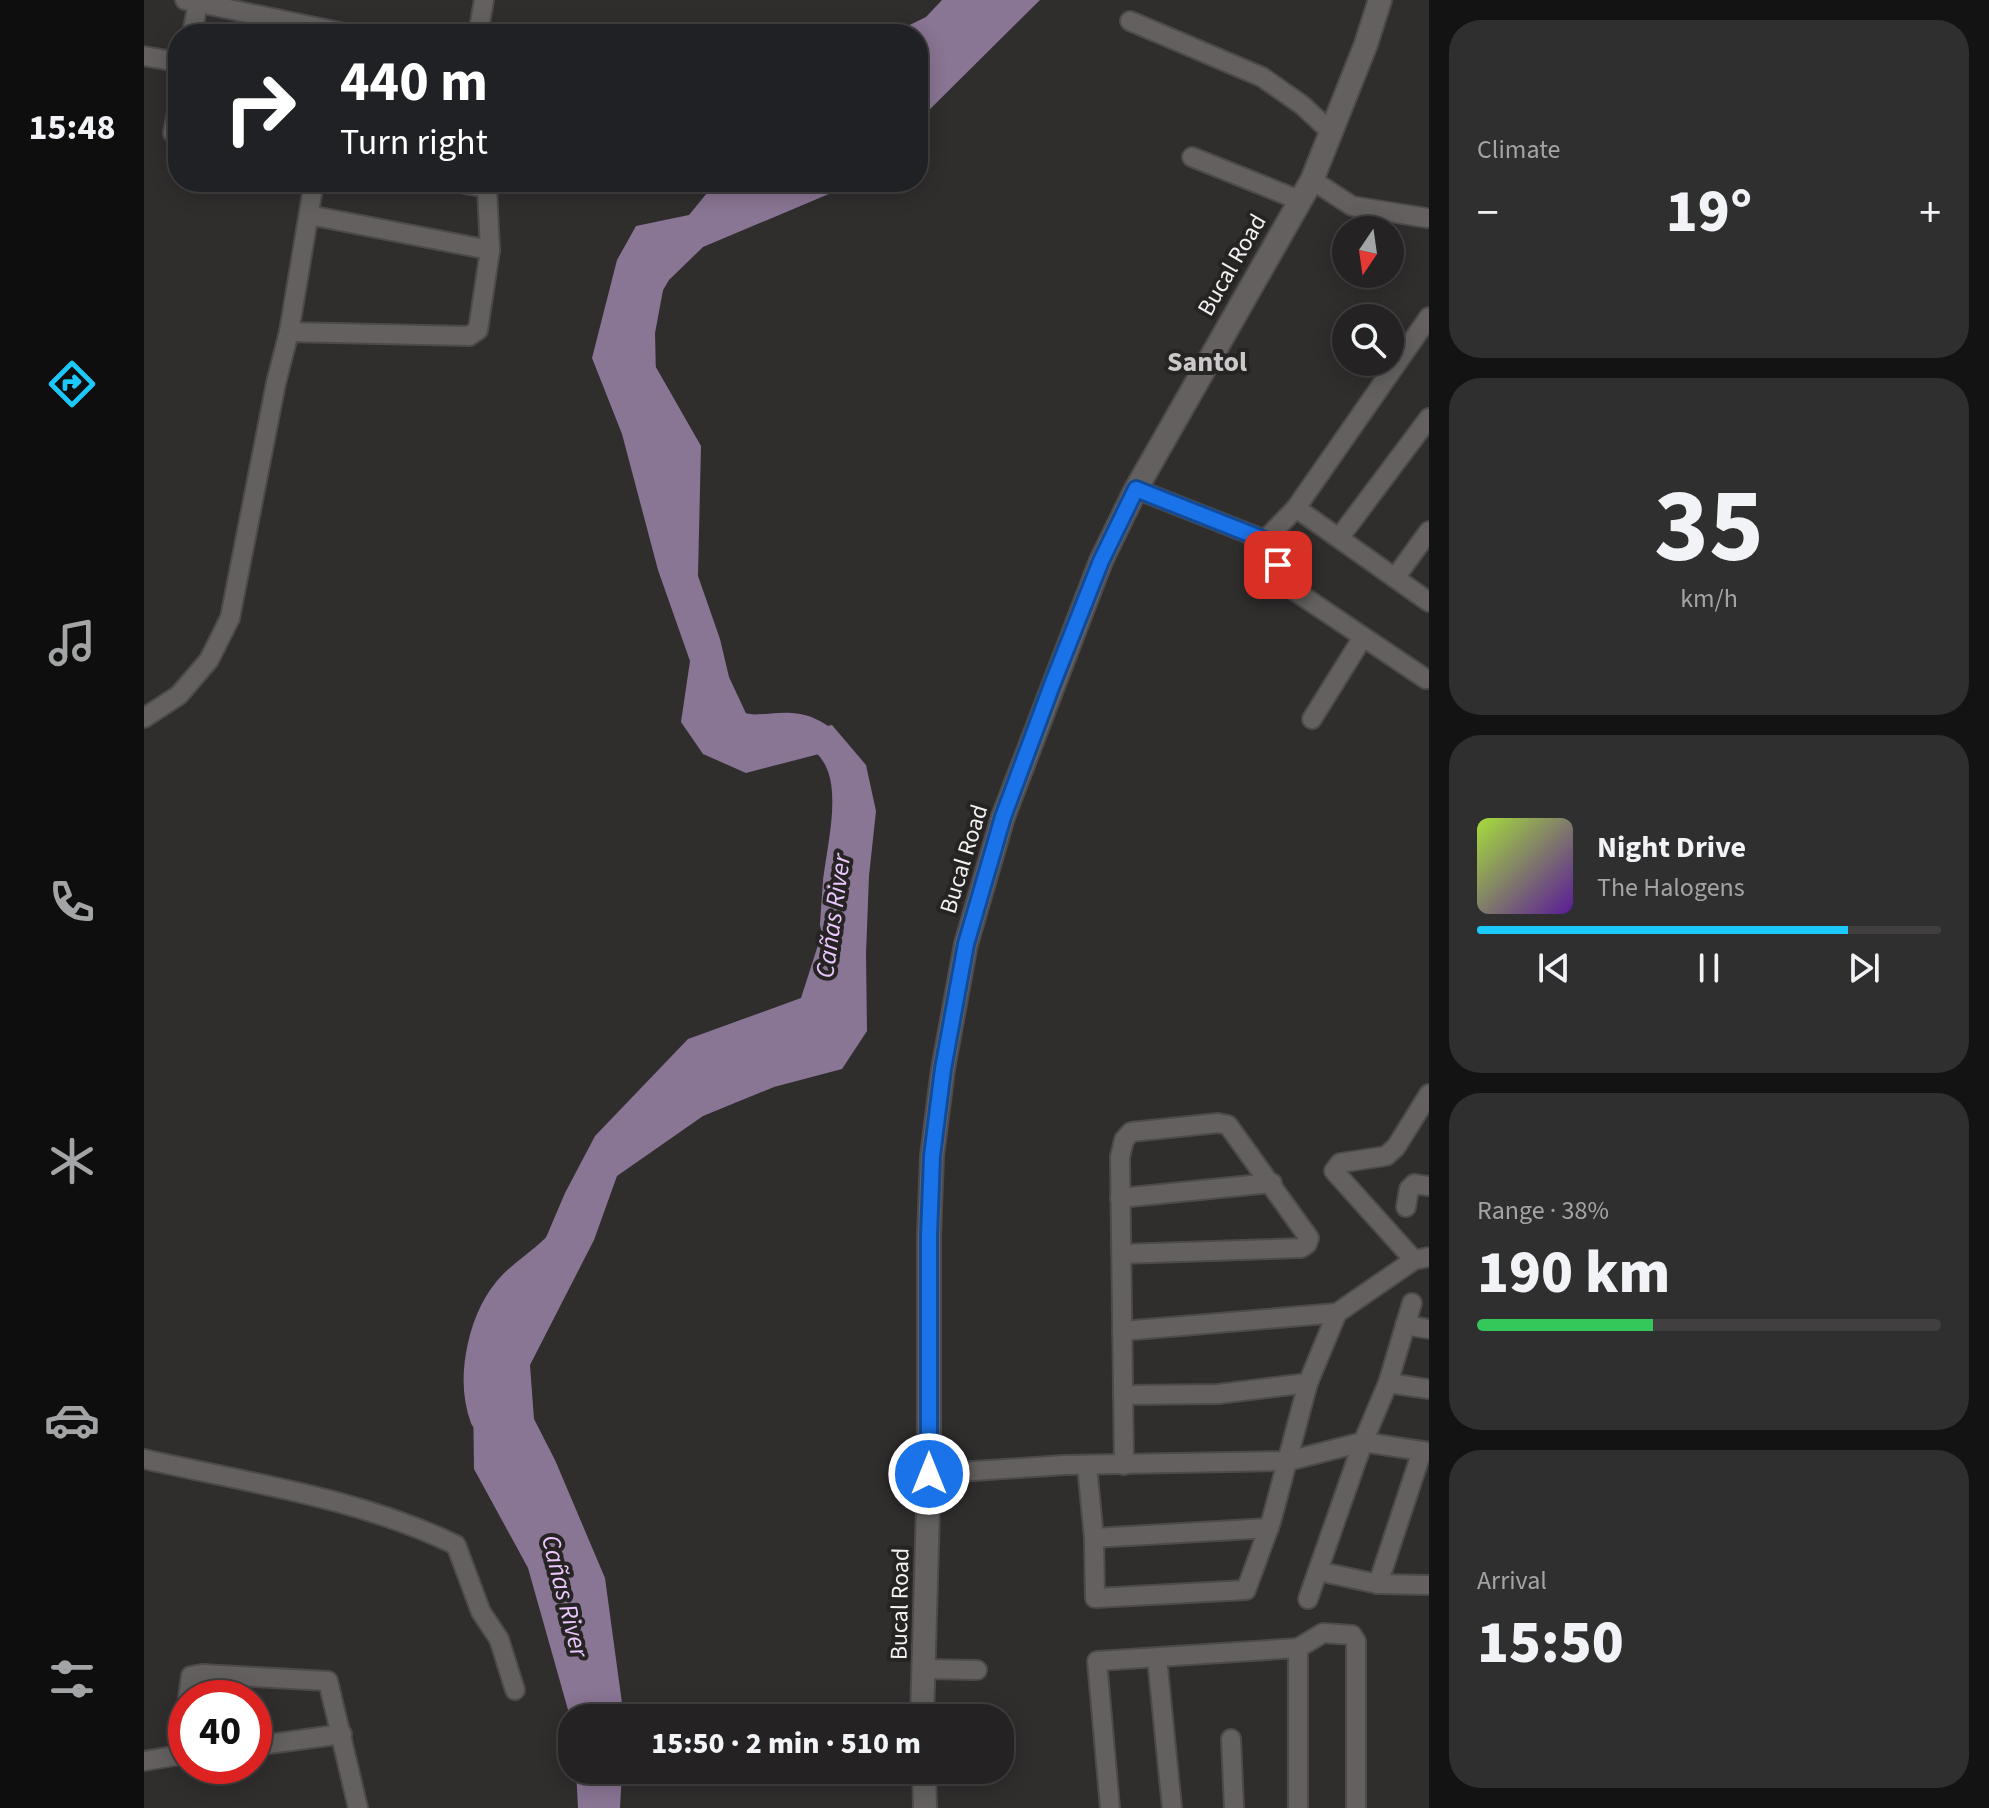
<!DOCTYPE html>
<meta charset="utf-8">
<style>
:root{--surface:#242222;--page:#302f2f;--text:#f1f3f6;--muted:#a3a4a5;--line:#413f40;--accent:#1bc9fc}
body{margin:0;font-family:"Source Sans 3",sans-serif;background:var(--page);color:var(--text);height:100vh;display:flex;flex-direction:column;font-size:30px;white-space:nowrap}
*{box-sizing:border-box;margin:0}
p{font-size:26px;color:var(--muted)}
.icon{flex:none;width:44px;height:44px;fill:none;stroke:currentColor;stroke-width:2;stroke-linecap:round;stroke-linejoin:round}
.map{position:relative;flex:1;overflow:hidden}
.side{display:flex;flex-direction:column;gap:20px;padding:20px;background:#141313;width:560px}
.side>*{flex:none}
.hud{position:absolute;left:24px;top:24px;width:760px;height:168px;border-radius:32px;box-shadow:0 4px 20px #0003,0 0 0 2px var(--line);background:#202124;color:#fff;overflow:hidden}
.needle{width:52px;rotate:193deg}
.tools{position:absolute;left:1188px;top:216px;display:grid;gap:16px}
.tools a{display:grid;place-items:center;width:72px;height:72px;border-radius:50%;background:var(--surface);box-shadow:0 4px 20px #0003,0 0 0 2px var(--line);font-size:40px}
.speed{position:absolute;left:24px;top:1680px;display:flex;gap:16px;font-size:40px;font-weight:700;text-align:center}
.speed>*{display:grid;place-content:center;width:104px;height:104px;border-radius:50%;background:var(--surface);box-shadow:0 4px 20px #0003,0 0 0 2px var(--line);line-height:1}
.speed .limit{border:12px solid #d22;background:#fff;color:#111}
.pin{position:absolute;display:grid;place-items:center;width:68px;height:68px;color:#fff;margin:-34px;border-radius:16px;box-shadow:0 4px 12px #0006}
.me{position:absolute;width:88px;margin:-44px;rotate:0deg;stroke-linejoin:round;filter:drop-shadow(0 0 6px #0008)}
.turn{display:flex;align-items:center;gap:28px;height:168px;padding:0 40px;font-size:36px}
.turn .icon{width:104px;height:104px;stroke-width:2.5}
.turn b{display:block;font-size:56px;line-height:68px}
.big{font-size:60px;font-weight:800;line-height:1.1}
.side .tile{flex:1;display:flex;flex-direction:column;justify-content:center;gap:12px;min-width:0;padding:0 28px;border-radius:32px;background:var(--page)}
.side .dial{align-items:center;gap:0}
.dial b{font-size:104px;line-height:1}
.song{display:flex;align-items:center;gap:24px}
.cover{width:96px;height:96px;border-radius:12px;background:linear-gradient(135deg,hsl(80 70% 55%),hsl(270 70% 35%))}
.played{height:8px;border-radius:4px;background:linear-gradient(90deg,var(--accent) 80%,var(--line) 80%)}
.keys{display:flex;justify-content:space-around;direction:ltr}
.heat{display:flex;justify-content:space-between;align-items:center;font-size:44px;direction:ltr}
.charge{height:12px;border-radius:6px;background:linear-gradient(90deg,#34c759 38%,var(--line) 0)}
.trip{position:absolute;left:414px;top:1704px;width:456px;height:80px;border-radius:32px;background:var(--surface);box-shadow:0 4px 20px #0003,0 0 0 2px var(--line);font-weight:800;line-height:80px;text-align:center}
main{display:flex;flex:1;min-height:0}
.tab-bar{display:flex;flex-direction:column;width:144px;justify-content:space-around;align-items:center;background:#0e0e0e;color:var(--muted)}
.tab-bar .icon{width:56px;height:56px}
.tab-bar .active{color:var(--accent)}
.tab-bar b{font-size:36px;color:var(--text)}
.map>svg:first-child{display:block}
.water{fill:#897594}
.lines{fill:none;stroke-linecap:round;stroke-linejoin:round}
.river{stroke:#897594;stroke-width:28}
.minor-casing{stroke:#4d4a4b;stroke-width:22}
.tertiary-casing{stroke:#4d4a4b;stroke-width:26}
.minor{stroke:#646060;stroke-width:18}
.tertiary{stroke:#646060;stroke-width:22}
.route-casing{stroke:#114b97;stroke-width:20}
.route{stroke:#1a73e8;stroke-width:14}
.labels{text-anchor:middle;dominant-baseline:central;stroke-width:8;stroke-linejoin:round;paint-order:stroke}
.street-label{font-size:24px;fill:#f4f1f2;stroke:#262323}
.water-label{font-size:26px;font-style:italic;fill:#ebc8ff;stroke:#262323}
.quarter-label{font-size:28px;font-weight:bold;fill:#cdc8c9;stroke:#262323}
</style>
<main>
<nav class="tab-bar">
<b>15:48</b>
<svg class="icon active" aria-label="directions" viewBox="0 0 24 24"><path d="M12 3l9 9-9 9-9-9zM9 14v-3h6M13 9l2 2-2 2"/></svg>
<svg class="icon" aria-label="music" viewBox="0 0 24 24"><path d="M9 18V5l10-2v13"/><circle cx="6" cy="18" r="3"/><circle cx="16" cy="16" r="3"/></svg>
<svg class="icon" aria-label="phone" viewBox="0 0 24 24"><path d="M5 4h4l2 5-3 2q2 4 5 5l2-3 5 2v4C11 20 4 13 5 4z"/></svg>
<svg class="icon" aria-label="climate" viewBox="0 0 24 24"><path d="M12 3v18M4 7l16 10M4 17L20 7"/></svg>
<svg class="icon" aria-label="car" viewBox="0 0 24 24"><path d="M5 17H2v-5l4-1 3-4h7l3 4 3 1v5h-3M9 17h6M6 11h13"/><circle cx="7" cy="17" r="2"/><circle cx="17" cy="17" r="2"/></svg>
<svg class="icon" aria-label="filters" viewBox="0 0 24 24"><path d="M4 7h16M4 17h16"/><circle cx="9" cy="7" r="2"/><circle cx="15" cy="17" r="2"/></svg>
</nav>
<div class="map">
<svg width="1285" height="1808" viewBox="0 0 1285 1808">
<rect width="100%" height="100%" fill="#302d2d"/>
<!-- water -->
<g class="water">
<path d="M798 0H896L774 121V34H747L782 17Z"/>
<path d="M572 182H706L699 188 559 247 525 280 493 334 557 446 554 576 576 639 585 677 606 722 642 734 688 725 722 765 732 811 725 876 722 954 723 1031 698 1069 630 1087 559 1116 473 1176 450 1240 386 1365 390 1419 411 1460 461 1578 480 1718H428V1724L384 1568 330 1469 329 1397 339 1350 357 1305 389 1268 421 1193 451 1136 544 1039 657 998 709 836 690 774 675 754 602 773 559 754 537 722 546 661 514 570 478 434 448 358 473 260 492 226 545 215Z"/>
<path d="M432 1770H478L476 1808H434Z"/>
</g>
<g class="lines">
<!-- river -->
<g class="river">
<path d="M498 378 497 332 505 289"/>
<path d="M589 724C612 735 637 721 662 730 722 754 699 832 693 881 692 895 691 910 690 924"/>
<path d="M340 1418C325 1377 338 1316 369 1284 384 1269 402 1259 416 1243"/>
</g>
<!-- minor casing -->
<g class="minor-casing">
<g id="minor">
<path d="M41 0 205 34"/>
<path d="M986 21 1118 77 1158 105 1188 133"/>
<path d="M48 34 54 3"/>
<path d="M334 34 340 0"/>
<path d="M0 56 34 62"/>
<path d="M29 133 34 108"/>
<path d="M1048 157 1155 200"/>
<path d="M1168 180 1208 206 1283 218"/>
<path d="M311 182 343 188"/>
<path d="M165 215 346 250"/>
<path d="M145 332 325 336 334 330 346 250 343 188 341 182"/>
<path d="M992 489 1121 540 1148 589 1282 679"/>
<path d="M1152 508 1285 317"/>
<path d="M1195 538 1285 418"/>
<path d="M1121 540 1152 508 1285 602"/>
<path d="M1251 578 1285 531"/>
<path d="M0 718 35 695 65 660 86 618 132 383 145 332 170 182"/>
<path d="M1168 719 1219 637"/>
<path d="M976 1198 1128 1183"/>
<path d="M1262 1207 1265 1189 1270 1184 1285 1186"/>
<path d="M977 1254 1157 1248 1163 1244 1165 1238 1084 1125 1074 1123 987 1132 980 1140 976 1157 980 1465"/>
<path d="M1270 1260 1190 1171 1196 1163 1242 1156 1252 1147 1285 1094"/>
<path d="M1261 1325 1285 1329"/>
<path d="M978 1331 1193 1313"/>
<path d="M1244 1383 1285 1389"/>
<path d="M979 1395 1074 1394 1164 1383"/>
<path d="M0 1459C105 1483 215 1498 312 1545L337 1612 355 1639 371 1690"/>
<path d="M943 1466 950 1538 951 1598 1102 1590 1127 1522 1164 1383 1193 1313 1270 1260 1285 1257"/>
<path d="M785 1474 920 1465 1144 1461 1219 1442 1285 1452"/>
<path d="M950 1538 1125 1528"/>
<path d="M1174 1571 1234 1584 1285 1585"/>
<path d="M1234 1584 1278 1451"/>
<path d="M1164 1599 1219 1442 1244 1383 1268 1303"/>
<path d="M1154 1648 1179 1633 1208 1635 1212 1641V1808"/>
<path d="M1013 1658 1028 1808"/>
<path d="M780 1669 833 1670"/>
<path d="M44 1698 47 1676 58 1674 184 1681 214 1808"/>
<path d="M1087 1739 1090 1808"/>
<path d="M110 1746 198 1734"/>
<path d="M0 1761 42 1754"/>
<path d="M966 1808 953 1661 1154 1648V1808"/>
</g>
</g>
<!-- tertiary casing -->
<g class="tertiary-casing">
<g id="tertiary">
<path d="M778 1718 785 1474V1236L788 1156 799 1069 822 944 859 817 957 561 992 489 1168 180 1222 44 1236 0"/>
<path d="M780 1770 781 1808"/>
</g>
</g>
<!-- minor -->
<use href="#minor" class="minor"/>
<!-- tertiary -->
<use href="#tertiary" class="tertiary"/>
</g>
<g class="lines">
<!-- route casing -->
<g class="route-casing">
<path id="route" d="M785 1474V1236L788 1156 799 1069 822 944 859 817 908 685 957 561 992 489 1121 540 1134 565"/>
</g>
<!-- route -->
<use href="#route" class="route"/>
</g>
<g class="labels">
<!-- street labels -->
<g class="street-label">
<text transform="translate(1088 265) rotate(-60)">Bucal Road</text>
<text transform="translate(820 859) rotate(-73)">Bucal Road</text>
<text transform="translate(756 1604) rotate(-89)">Bucal Road</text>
</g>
<!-- water labels -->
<g class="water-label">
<text transform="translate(689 916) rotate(-82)">Cañas River</text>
<text transform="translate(421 1596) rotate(76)">Cañas River</text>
</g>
<!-- quarter labels -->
<g class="quarter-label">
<text x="1063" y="362">Santol</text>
</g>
</g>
</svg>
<div class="tools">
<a><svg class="needle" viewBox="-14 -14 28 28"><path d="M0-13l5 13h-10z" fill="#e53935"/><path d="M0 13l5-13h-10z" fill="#a3a4a5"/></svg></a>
<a><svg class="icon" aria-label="search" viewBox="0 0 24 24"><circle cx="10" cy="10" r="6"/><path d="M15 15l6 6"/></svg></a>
</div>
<div class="speed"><div class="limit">40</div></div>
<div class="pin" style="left:1134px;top:565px;background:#d93025"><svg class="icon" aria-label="arrive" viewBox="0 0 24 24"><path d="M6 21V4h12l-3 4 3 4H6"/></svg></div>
<svg class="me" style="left:785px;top:1474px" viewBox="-20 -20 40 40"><circle r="17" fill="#1a73e8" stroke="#fff" stroke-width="3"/><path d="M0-11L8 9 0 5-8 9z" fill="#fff"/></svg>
<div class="trip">15:50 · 2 min · 510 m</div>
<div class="hud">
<div class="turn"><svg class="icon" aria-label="right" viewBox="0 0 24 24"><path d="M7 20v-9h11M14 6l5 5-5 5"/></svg><div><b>440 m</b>Turn right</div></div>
</div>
</div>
<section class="side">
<div class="tile"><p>Climate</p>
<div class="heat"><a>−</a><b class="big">19°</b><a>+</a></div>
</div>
<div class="tile dial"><b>35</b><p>km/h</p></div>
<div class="tile">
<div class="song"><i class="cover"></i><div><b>Night Drive</b><p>The Halogens</p></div></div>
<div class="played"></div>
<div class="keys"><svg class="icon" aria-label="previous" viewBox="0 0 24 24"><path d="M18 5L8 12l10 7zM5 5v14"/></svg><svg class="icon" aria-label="pause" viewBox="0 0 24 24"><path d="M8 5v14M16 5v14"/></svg><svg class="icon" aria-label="next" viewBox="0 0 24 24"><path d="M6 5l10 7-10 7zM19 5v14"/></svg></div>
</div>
<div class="tile"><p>Range · 38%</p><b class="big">190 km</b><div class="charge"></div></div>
<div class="tile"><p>Arrival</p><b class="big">15:50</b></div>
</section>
</main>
